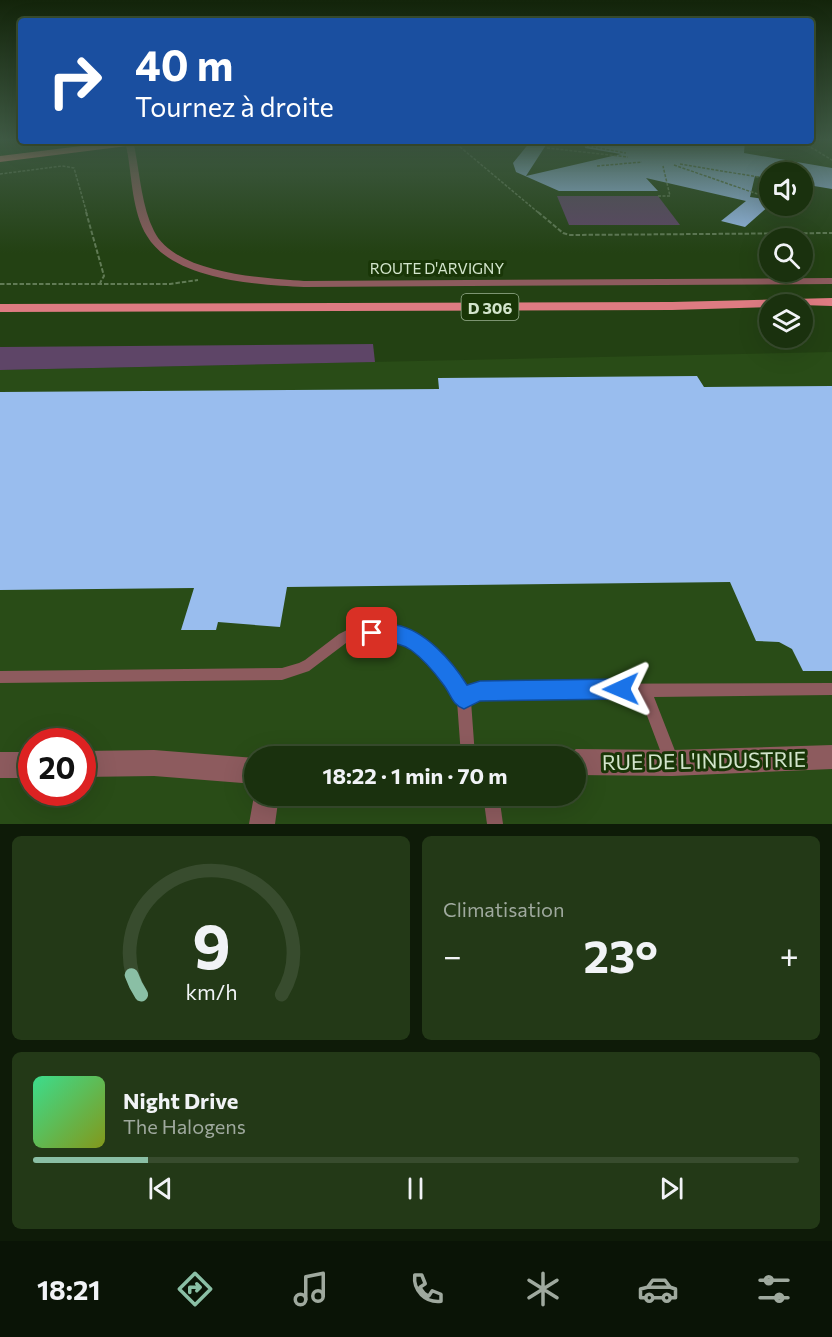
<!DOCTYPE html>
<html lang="fr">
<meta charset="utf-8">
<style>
:root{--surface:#1a310e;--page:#233917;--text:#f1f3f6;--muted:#9fa99e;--line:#384c2e;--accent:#8abfa5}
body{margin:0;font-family:Commissioner,sans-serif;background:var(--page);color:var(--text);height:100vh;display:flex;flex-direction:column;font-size:22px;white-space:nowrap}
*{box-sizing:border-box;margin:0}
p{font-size:20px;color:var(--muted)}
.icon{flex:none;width:33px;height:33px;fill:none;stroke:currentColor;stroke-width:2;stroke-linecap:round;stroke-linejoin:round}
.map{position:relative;height:824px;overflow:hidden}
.side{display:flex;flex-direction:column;gap:12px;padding:12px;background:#0e1b08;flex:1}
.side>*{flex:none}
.guide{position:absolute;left:18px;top:18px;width:796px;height:126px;border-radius:6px;box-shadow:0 6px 24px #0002,0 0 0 2px var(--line);background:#1a4fa0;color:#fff;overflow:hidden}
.tools{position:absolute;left:759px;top:162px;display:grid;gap:12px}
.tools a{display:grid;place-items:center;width:54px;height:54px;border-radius:50%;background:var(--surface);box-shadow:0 6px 24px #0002,0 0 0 2px var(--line);font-size:30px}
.speed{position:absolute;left:18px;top:728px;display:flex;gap:12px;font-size:30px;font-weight:700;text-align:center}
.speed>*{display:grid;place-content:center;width:78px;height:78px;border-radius:50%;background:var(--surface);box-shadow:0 6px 24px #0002,0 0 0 2px var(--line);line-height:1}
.speed .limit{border:9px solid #d22;background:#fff;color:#111}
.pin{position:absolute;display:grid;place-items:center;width:51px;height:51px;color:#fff;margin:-26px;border-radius:12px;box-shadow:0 3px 9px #0006}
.me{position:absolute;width:66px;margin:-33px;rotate:269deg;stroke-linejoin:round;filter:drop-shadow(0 0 4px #0008)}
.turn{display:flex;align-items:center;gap:21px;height:126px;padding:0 18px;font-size:27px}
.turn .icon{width:78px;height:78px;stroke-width:2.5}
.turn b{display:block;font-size:42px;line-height:51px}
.big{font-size:45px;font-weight:700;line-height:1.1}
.side .widget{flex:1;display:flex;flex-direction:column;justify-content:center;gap:9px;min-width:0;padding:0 21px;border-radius:9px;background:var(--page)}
.side .dial{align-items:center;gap:0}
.dial svg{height:156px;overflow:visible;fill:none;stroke:var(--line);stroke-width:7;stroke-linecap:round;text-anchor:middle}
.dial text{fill:var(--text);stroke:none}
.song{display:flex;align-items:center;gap:18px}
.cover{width:72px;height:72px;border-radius:9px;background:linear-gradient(135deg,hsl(150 70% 55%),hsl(70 70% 35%))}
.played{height:6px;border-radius:3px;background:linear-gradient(90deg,var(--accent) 15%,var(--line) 15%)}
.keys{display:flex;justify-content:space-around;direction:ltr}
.heat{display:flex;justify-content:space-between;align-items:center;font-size:33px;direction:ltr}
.side .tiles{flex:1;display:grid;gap:12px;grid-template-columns:1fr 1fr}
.widget:last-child{grid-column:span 2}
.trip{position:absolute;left:244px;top:746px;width:342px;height:60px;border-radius:30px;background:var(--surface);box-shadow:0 6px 24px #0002,0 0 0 2px var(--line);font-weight:700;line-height:60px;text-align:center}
.menu{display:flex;height:96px;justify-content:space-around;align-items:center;background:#0a1406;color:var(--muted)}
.menu .icon{width:42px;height:42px}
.menu .current{color:var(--accent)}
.menu b{font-size:27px;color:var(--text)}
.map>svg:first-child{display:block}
.built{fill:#294c17;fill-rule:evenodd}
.green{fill:#5e4567}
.building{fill:#99bdee}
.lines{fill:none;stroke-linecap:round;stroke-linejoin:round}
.path-far1{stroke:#617b55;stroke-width:1.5;stroke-dasharray:3 1.5;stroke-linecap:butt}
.path{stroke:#617b55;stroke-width:2;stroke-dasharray:4.5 2;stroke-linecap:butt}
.service{fill:#8d5b5e;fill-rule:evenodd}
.minor{fill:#8d5b5e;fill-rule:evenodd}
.primary{fill:#de7b82;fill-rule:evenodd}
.motorway{fill:#fe8790;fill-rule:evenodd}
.minor-bridge{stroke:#8d5b5e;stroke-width:8}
.route{fill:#1a73e8;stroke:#114b97;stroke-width:1.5}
.labels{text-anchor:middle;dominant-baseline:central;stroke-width:6;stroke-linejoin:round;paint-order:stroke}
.far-street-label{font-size:15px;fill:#d3e5cc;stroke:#193607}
.shield{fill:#193607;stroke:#9bb091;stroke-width:1.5}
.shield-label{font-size:16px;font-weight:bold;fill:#d3e5cc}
.near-street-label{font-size:21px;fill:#d3e5cc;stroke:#193607}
</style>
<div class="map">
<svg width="832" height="824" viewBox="0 0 832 824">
<rect width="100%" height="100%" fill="#234113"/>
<!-- built -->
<path class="built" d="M832 352V824H0V370ZM32 741H82V792H32ZM255 756H576V795H255Z"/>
<!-- green -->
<g class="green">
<path d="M557 196H658L680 225H569Z"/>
<path d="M373 344 375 362 0 370V347Z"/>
</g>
<!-- building -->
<g class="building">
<path d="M586 141H745L744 153 832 168V189L802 184V172H770V178L755 176 750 197 770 200V205L745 227 721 221 746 201 646 178 658 191H559L516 172 513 163 530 142 546 145 526 176 621 154 585 148Z"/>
<path d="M697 376 704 387 832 386V671H803L792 649 779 642 756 641 730 582 287 587 280 627 218 622 216 630H181L194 588 0 590V392L439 389 438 378Z"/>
</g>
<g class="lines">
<!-- path-far1 -->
<g class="path-far1">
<path d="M453 141 540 214"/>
<path d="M571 143 626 153"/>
<path d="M807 145 832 160"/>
<path d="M547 148 628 157"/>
<path d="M680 164 770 179"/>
<path d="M674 165 769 198"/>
<path d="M597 166 642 162"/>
<path d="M0 174 62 166 74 168 87 214"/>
<path d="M658 196H670L663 166"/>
</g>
<!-- path -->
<g class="path">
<path d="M86 212 104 276 100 283"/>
<path d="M538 212 563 233 570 235 832 233"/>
<path d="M0 284H170L198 280"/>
</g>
<!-- service -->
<g class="service">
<path d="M369 626C417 628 440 651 466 689L480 684 832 683V695L654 697 679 761 676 766 671 769 666 766 640 697 480 698 471 701 475 756H461L457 701 438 673 426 660 413 649 399 642 387 638 369 637 350 640 309 671 282 680 0 683V671L282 668 299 663 305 660 339 634 349 629Z"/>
<path d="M483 795H499L503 824H487Z"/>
</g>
<!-- minor -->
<g class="minor">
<path d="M131 148 135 150C140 176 142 207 154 231 175 274 263 278 304 281L832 278V284L304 287C258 285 173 280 147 236 132 212 132 177 127 150Z"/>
<path d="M832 745V769L672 776 576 775V756H566L576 749 672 750Z"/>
<path d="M154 750 255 758V784L154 776 82 777V751Z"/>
<rect x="0" y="752" width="32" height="26"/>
<path d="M255 790V795H279L275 824H249Z"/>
</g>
<!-- primary -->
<path class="primary" d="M832 298V306L770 304V307L672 310 0 312V304L672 302Z"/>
<!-- motorway -->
<path class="motorway" d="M122 141H147L143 144 0 162V156Z"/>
<!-- minor-bridge -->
<path class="minor-bridge" d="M129 141 131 150"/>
</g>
<!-- sky -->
<linearGradient id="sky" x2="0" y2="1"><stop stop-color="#13240a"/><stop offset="0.55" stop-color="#3f5a44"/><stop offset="1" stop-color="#3f5a44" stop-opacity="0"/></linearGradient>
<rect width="832" height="253" fill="url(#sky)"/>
<!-- route -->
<path class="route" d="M372 624C380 624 389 623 396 625 425 630 452 661 467 685L480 681 621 679 628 682 631 689 628 696 621 699 480 701 464 709C452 705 451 694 443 684 435 673 422 658 411 650 395 639 382 645 365 639L363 633 365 627Z"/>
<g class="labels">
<!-- far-street labels -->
<g class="far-street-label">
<text x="437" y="268">ROUTE D'ARVIGNY</text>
</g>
<!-- shield labels -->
<rect class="shield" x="461.5" y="294" width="57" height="26" rx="4.5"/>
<g class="shield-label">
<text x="490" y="307">D 306</text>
</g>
<!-- near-street labels -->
<g class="near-street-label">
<text transform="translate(704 760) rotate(-1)">RUE DE L'INDUSTRIE</text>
</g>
</g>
</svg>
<div class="tools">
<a><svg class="icon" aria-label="sound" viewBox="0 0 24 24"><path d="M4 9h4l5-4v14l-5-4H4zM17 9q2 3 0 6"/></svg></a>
<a><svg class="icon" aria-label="search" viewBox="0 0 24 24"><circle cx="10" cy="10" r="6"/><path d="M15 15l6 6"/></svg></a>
<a><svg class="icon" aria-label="layers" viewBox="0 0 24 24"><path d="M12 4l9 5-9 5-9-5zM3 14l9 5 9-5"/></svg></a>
</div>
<div class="speed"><div class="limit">20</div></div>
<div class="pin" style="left:372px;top:633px;background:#d93025"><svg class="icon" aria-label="arrive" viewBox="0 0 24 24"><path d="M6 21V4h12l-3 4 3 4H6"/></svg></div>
<svg class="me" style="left:621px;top:689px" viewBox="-20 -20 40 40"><path d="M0-17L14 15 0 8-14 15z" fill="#1a73e8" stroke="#fff" stroke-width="4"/></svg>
<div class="trip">18:22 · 1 min · 70 m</div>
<div class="guide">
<div class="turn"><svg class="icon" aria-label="right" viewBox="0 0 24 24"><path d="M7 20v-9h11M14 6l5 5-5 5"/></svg><div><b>40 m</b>Tournez à droite</div></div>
</div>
</div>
<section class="side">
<div class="tiles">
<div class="widget dial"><svg viewBox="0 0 100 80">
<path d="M14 69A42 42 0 1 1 86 69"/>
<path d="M14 69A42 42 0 0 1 9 59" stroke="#8abfa5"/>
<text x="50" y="56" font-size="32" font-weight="700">9</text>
<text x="50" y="72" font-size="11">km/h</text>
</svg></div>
<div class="widget"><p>Climatisation</p>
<div class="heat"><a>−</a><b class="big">23°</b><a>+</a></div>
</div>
<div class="widget">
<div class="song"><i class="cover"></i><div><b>Night Drive</b><p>The Halogens</p></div></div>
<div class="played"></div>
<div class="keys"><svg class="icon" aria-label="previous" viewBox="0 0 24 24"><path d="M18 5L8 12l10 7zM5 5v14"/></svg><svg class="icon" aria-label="pause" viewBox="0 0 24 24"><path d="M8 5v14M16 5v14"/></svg><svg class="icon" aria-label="next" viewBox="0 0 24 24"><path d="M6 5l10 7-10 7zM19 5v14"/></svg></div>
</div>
</div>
</section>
<nav class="menu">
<b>18:21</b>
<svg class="icon current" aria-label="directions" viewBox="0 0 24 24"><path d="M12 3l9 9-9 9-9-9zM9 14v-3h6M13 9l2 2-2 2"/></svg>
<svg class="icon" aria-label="music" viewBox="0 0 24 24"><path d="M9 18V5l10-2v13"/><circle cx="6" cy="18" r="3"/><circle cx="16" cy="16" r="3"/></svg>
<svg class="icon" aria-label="phone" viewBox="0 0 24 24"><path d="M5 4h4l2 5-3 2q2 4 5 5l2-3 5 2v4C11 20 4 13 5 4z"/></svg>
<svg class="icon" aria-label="climate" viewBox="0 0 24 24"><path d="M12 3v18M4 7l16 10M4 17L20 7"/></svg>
<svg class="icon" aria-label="car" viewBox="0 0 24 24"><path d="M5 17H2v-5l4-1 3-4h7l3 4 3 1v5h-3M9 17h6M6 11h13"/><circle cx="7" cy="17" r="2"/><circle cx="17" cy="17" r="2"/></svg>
<svg class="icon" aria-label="filters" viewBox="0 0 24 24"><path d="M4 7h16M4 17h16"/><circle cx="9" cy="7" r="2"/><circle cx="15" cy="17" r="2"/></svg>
</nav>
